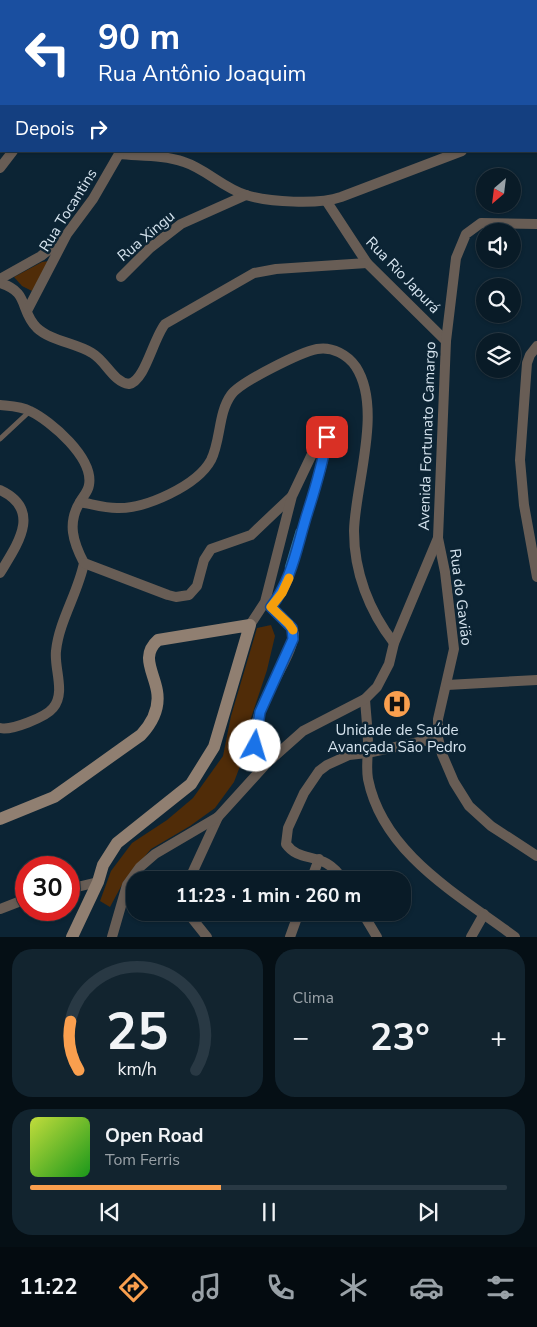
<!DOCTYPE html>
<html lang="pt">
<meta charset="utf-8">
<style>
:root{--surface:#091b27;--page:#12242f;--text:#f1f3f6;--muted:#99a1a7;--line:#293944;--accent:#fa9f4e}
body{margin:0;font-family:"Nunito Sans",sans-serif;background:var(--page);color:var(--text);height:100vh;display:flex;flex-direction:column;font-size:19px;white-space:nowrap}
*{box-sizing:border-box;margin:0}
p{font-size:16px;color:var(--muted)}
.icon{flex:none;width:28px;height:28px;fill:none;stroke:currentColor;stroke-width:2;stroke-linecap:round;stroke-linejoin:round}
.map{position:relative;height:937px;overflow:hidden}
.drawer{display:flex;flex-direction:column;gap:12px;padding:12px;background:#050f15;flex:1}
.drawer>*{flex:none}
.top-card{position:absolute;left:0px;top:0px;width:538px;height:152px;box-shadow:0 1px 4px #0004,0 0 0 1px var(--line);background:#1a4fa0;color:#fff;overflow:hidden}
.needle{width:32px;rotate:208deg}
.tools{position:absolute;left:476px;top:168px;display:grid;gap:10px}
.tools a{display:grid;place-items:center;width:45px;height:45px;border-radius:50%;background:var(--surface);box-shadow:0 1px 4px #0004,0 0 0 1px var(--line);font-size:25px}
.speed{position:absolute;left:15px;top:856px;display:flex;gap:10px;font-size:25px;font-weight:700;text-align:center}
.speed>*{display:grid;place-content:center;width:65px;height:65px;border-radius:50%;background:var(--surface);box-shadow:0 1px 4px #0004,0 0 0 1px var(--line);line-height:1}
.speed .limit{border:8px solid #d22;background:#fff;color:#111}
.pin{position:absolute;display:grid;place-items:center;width:42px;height:42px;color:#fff;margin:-21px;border-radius:10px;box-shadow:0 2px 8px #0006}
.me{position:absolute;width:55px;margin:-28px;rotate:6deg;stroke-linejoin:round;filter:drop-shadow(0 0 4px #0008)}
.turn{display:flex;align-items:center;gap:18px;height:105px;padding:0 15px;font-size:22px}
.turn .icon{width:65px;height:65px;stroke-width:2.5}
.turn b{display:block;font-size:35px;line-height:42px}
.then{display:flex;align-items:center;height:48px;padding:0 15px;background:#0003;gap:10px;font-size:19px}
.big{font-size:38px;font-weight:700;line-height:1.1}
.drawer .tile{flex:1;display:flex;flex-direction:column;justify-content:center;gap:8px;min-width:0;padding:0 18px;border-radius:20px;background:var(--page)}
.drawer .dial{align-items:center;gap:0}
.dial svg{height:130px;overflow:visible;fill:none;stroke:var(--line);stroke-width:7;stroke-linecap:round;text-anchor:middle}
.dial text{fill:var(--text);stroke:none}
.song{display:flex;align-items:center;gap:15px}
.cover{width:60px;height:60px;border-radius:8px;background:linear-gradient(135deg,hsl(70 70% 55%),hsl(120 70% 35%))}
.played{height:5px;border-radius:2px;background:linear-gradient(90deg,var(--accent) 40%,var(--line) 40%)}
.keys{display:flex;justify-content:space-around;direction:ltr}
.heat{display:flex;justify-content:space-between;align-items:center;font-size:28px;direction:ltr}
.drawer .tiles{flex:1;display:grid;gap:12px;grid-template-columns:1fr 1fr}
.tile:last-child{grid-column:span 2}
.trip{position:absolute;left:126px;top:871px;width:285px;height:50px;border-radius:20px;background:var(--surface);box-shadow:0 1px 4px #0004,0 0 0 1px var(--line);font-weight:700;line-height:50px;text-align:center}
.tabs{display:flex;height:80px;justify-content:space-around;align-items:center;background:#040b10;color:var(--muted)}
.tabs .icon{width:35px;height:35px}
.tabs .selected{color:var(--accent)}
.tabs b{font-size:22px;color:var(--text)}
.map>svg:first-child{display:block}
.green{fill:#502c08}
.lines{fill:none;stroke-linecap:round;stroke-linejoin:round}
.stream{stroke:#2f739f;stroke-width:2.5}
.lane{stroke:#685d55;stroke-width:5}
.street{stroke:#685d55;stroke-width:10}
.secondary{stroke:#907f71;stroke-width:12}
.route-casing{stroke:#114b97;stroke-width:12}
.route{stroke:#1a73e8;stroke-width:9}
.slow{stroke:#f59e0b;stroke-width:9}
.labels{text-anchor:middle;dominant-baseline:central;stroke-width:5;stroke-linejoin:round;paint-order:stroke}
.street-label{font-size:15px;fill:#d6e4ef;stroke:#0c2434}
.poi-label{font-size:15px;fill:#d6e4ef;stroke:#0c2434}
</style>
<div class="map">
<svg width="537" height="937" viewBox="0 0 537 937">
<rect width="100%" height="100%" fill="#0c2434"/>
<!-- green -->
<g class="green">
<path d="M49 261 32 291 22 286 14 277 42 262Z"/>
<path d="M271 625 275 636 267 670 251 718 242 761 234 782 215 808 190 826 151 849 124 881 110 907 100 901 111 871 132 843 167 820 193 798 223 756 231 716 257 628Z"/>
</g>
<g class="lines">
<!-- stream -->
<path class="stream" d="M286 567 297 530"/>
<!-- lane -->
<path class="lane" d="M0 439 30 411"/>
<!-- street -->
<g class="street">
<path d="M279 0 280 1"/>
<path d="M83 1 85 0"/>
<path d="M411 1 414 0"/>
<path d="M512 1 513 0"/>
<path d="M536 126 537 125"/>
<path d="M119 154C141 156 164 155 184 162 206 169 223 188 246 195 269 202 318 205 341 197L462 151"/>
<path d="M0 168 13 151"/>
<path d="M327 202 367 263 446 341"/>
<path d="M121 277 150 248 181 224 246 195"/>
<path d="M0 279 41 256 61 240"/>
<path d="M0 283C30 292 19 310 37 328 51 341 76 343 92 353 106 361 113 382 129 384 145 381 153 339 165 324L254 273 276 269 367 263"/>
<path d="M27 311 67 234 93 199 119 154V151"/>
<path d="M537 346 530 355 527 363 520 460 524 505 537 577"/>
<path d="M0 405C10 406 21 406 30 411 51 421 94 458 89 485 88 492 83 496 80 502 67 523 73 542 84 563 78 593 59 621 56 651 54 669 66 693 53 708 46 717 11 731 0 728"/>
<path d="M0 490C43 510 17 545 0 573"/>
<path d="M80 502C92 504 104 508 117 508 145 509 197 486 211 460 221 440 218 413 231 395 240 382 301 352 317 349 332 346 348 355 356 367 383 409 355 485 354 531 354 572 369 611 394 643"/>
<path d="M438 538 445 572 454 649 438 719V738L442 754 454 782 469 806 491 826 537 856"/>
<path d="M84 563 168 595 176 597 189 595 197 586 204 560 211 549 251 535 291 497"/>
<path d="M250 625 265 602 292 496 323 431 327 437C324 463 316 486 308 511 297 545 293 578 271 607"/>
<path d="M447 685 537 680"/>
<path d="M365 699C366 715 368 730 368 745 368 756 366 768 368 779 383 854 459 895 515 937"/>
<path d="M267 763C230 728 290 671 294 634L289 624 267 604"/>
<path d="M189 880 218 817"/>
<path d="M311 880 319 859"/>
<path d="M343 880C324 849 301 865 286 844L288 828 304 793 319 771 327 765 349 755 367 753 438 738"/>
<path d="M69 889 98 882"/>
<path d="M0 909 26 899"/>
<path d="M187 912 207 937"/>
<path d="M362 912 377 937"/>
<path d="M112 937 127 885 140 867 155 854 218 817 267 763 303 731 365 699 377 687 389 664 394 643 438 538 446 341 456 258 466 234 481 223 537 224"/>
<path d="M290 937 299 912"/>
<path d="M471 937 484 914"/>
</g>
<!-- secondary -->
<path class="secondary" d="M0 819 54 797 141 735C152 723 160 708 157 691 154 672 140 656 158 640L250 625 214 747 191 784 117 843 103 865 98 882 72 937"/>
</g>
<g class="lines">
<!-- route casing -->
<g class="route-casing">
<path id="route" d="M255 746 260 712 293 639 292 628 271 607C293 578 297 545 308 511 316 486 323 463 327 437"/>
</g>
<!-- route -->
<use href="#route" class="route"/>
<!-- slow -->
<path class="slow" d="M289 578 282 593 271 607 289 624 293 630"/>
</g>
<!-- icons -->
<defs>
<g id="hospital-disc" transform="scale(1.4375)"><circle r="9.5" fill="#fa9f4e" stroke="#0c2434"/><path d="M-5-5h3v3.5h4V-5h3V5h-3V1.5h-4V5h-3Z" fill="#111"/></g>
</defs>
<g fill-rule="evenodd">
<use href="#hospital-disc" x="397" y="704"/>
</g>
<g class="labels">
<!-- street labels -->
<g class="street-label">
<text transform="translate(68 210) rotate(-58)">Rua Tocantins</text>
<text transform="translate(146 236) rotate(-40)">Rua Xingu</text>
<text transform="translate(403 275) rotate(46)">Rua Rio Japurá</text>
<text transform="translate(427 436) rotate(-88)">Avenida Fortunato Camargo</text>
<text transform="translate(461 597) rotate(83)">Rua do Gavião</text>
</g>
<!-- poi labels -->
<g class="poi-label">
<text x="397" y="730">Unidade de Saúde<tspan x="397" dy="17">Avançada São Pedro</tspan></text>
</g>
</g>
</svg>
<div class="tools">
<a><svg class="needle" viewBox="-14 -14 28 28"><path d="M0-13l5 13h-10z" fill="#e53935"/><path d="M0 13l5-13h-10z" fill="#99a1a7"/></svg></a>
<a><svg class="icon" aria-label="sound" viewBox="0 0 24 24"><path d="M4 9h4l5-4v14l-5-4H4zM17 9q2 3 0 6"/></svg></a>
<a><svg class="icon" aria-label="search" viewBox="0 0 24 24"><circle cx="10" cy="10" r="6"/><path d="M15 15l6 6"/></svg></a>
<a><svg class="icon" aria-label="layers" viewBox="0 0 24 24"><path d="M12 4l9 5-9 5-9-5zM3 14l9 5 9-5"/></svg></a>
</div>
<div class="speed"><div class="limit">30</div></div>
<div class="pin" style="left:327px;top:437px;background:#d93025"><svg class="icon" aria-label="arrive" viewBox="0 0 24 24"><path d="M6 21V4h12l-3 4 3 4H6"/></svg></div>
<svg class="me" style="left:255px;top:746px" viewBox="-20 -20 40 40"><circle r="19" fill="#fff"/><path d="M0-13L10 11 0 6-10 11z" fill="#1a73e8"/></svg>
<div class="trip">11:23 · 1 min · 260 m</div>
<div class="top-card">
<div class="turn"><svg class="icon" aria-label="left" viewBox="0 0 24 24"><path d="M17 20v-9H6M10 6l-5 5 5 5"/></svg><div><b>90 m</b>Rua Antônio Joaquim</div></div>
<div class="then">Depois<svg class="icon" aria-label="right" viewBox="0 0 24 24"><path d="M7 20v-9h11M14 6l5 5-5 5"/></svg></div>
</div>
</div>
<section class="drawer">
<div class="tiles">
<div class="tile dial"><svg viewBox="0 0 100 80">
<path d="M14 69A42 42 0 1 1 86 69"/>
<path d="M14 69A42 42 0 0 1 9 39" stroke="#fa9f4e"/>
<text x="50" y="56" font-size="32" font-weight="700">25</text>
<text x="50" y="72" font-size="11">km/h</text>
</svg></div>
<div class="tile"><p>Clima</p>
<div class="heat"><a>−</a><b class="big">23°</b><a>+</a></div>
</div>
<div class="tile">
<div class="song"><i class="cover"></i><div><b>Open Road</b><p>Tom Ferris</p></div></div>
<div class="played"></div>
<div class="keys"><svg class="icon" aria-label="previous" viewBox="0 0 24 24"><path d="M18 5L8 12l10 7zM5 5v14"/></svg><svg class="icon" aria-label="pause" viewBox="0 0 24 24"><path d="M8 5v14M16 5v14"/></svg><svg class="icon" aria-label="next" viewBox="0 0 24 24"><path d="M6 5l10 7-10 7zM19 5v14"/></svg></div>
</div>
</div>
</section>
<nav class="tabs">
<b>11:22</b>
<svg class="icon selected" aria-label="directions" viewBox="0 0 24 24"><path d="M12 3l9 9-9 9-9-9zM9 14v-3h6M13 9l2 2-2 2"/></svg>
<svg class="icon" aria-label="music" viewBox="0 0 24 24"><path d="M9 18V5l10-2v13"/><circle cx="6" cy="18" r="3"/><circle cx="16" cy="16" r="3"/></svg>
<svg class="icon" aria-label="phone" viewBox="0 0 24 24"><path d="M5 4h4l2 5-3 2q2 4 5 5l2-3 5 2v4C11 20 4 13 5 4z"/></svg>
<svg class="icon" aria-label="climate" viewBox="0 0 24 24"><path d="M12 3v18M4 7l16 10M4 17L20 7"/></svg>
<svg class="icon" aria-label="car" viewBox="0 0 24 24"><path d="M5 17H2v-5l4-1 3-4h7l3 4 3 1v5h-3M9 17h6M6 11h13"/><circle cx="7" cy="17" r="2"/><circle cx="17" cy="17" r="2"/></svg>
<svg class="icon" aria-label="filters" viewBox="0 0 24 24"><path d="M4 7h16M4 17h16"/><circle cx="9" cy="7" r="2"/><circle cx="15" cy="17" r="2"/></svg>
</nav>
